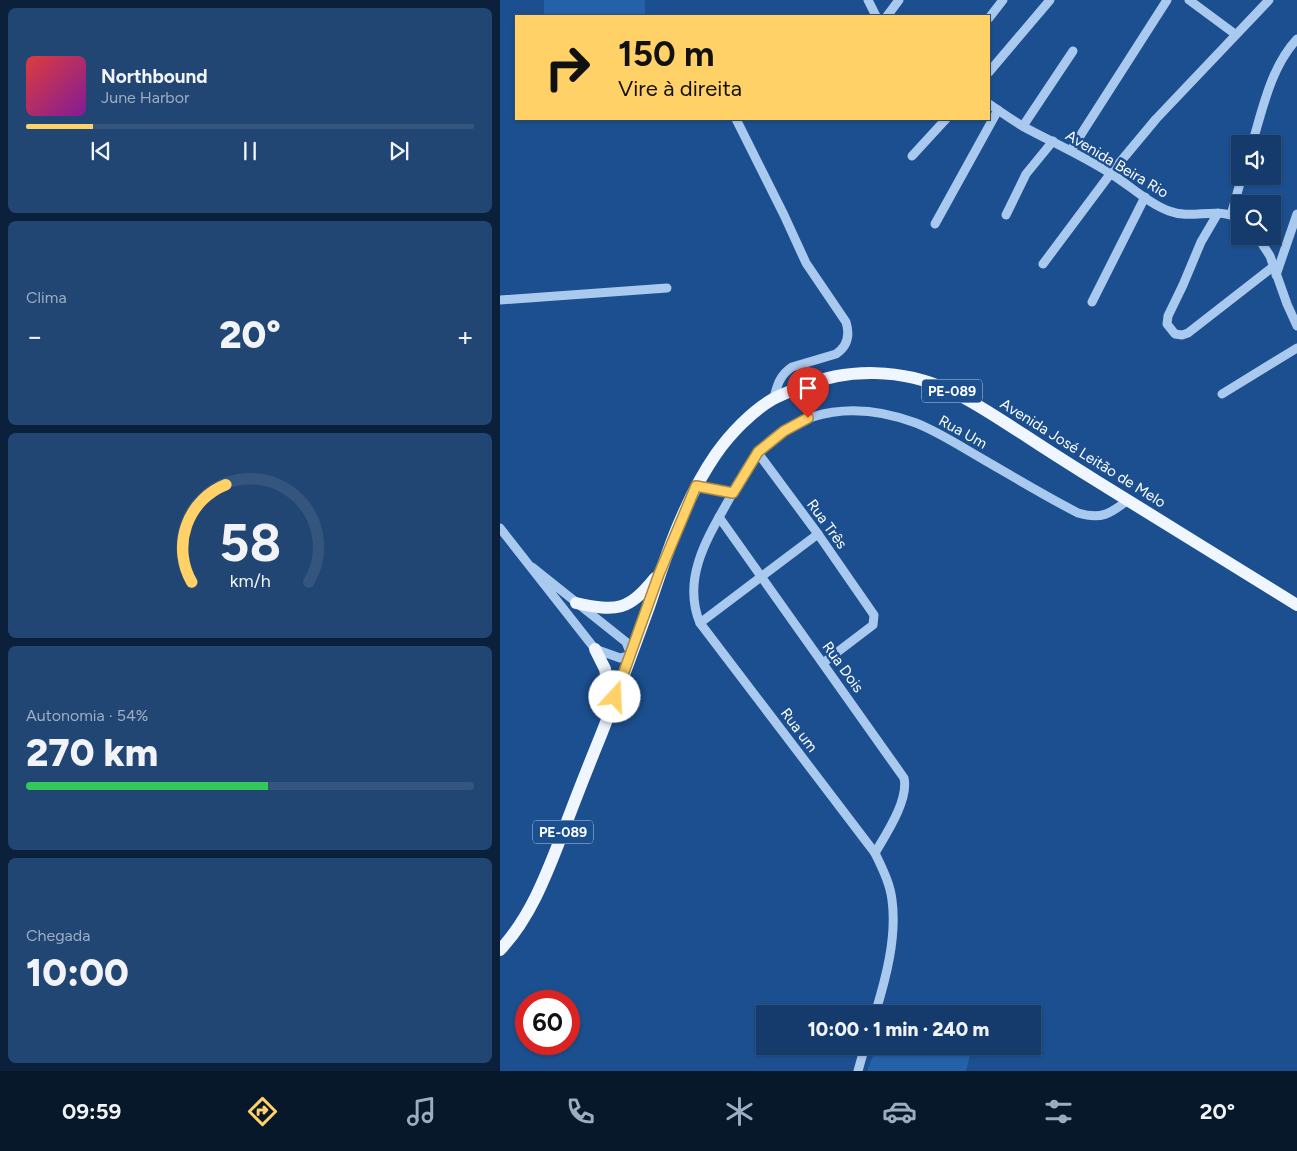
<!DOCTYPE html>
<html lang="pt">
<meta charset="utf-8">
<style>
:root{--surface:#143b6b;--page:#214673;--text:#f1f3f6;--muted:#9dadc1;--line:#33557e;--accent:#ffd166}
body{margin:0;font-family:Figtree,sans-serif;background:var(--page);color:var(--text);height:100vh;display:flex;flex-direction:column;font-size:19px;white-space:nowrap}
*{box-sizing:border-box;margin:0}
p{font-size:16px;color:var(--muted)}
.icon{flex:none;width:28px;height:28px;fill:none;stroke:currentColor;stroke-width:2;stroke-linecap:round;stroke-linejoin:round}
.map{position:relative;flex:1;overflow:hidden}
.side{display:flex;flex-direction:column;gap:8px;padding:8px;background:#0b203b;width:500px}
.side>*{flex:none}
.hud{position:absolute;left:15px;top:15px;width:475px;height:105px;border-radius:0px;box-shadow:0 1px 4px #0004,0 0 0 1px var(--line);background:#ffd166;color:#111;overflow:hidden}
.controls{position:absolute;left:731px;top:135px;display:grid;gap:10px}
.controls a{display:grid;place-items:center;width:50px;height:50px;border-radius:0px;background:var(--surface);box-shadow:0 1px 4px #0004,0 0 0 1px var(--line);font-size:25px}
.speed{position:absolute;left:15px;top:990px;display:flex;gap:10px;font-size:25px;font-weight:700;text-align:center}
.speed>*{display:grid;place-content:center;width:65px;height:65px;border-radius:50%;background:var(--surface);box-shadow:0 1px 4px #0004,0 0 0 1px var(--line);line-height:1}
.speed .limit{border:8px solid #d22;background:#fff;color:#111}
.pin{position:absolute;display:grid;place-items:center;width:42px;height:42px;color:#fff;margin:-51px -21px;border-radius:50% 50% 50% 0;rotate:-45deg;box-shadow:0 0 5px #0007}
.pin .icon{rotate:45deg}
.me{position:absolute;width:55px;margin:-28px;rotate:20deg;stroke-linejoin:round;filter:drop-shadow(0 0 4px #0008)}
.turn{display:flex;align-items:center;gap:18px;height:105px;padding:0 20px;font-size:22px}
.turn .icon{width:65px;height:65px;stroke-width:2.5}
.turn b{display:block;font-size:35px;line-height:42px}
.big{font-size:38px;font-weight:800;line-height:1.1}
.side .widget{flex:1;display:flex;flex-direction:column;justify-content:center;gap:8px;min-width:0;padding:0 18px;border-radius:8px;background:var(--page)}
.side .dial{align-items:center;gap:0}
.dial svg{height:130px;overflow:visible;fill:none;stroke:var(--line);stroke-width:7;stroke-linecap:round;text-anchor:middle}
.dial text{fill:var(--text);stroke:none}
.song{display:flex;align-items:center;gap:15px}
.cover{width:60px;height:60px;border-radius:8px;background:linear-gradient(135deg,hsl(0 70% 55%),hsl(290 70% 35%))}
.played{height:5px;border-radius:2px;background:linear-gradient(90deg,var(--accent) 15%,var(--line) 15%)}
.keys{display:flex;justify-content:space-around;direction:ltr}
.heat{display:flex;justify-content:space-between;align-items:center;font-size:28px;direction:ltr}
.charge{height:8px;border-radius:4px;background:linear-gradient(90deg,#34c759 54%,var(--line) 0)}
.trip{position:absolute;left:256px;top:1005px;width:285px;height:50px;border-radius:0px;background:var(--surface);box-shadow:0 1px 4px #0004,0 0 0 1px var(--line);font-weight:800;line-height:50px;text-align:center}
.tab-bar{display:flex;height:80px;justify-content:space-around;align-items:center;background:#08182b;color:var(--muted)}
.tab-bar .icon{width:35px;height:35px}
.tab-bar .on{color:var(--accent)}
.tab-bar b{font-size:22px;color:var(--text)}
main{display:flex;flex:1;min-height:0}
.map>svg:first-child{display:block}
.green{fill:#2461a8}
.lines{fill:none;stroke-linecap:round;stroke-linejoin:round}
.minor{stroke:#a9c9ee;stroke-width:9}
.major{stroke:#f0f6ff;stroke-width:12}
.route-casing{stroke:#a68842;stroke-width:12}
.route{stroke:#ffd166;stroke-width:9}
.labels{text-anchor:middle;dominant-baseline:central;stroke-width:5;stroke-linejoin:round;paint-order:stroke}
.shield{fill:#1b4f8f;stroke:#bbcadd;stroke-width:1}
.shield-label{font-size:14px;font-weight:bold;fill:#fff}
.street-label{font-size:15px;fill:#fff;stroke:#1b4f8f}
</style>
<main>
<section class="side">
<div class="widget">
<div class="song"><i class="cover"></i><div><b>Northbound</b><p>June Harbor</p></div></div>
<div class="played"></div>
<div class="keys"><svg class="icon" aria-label="previous" viewBox="0 0 24 24"><path d="M18 5L8 12l10 7zM5 5v14"/></svg><svg class="icon" aria-label="pause" viewBox="0 0 24 24"><path d="M8 5v14M16 5v14"/></svg><svg class="icon" aria-label="next" viewBox="0 0 24 24"><path d="M6 5l10 7-10 7zM19 5v14"/></svg></div>
</div>
<div class="widget"><p>Clima</p>
<div class="heat"><a>−</a><b class="big">20°</b><a>+</a></div>
</div>
<div class="widget dial"><svg viewBox="0 0 100 80">
<path d="M14 69A42 42 0 1 1 86 69"/>
<path d="M14 69A42 42 0 0 1 35 9" stroke="#ffd166"/>
<text x="50" y="56" font-size="32" font-weight="700">58</text>
<text x="50" y="72" font-size="11">km/h</text>
</svg></div>
<div class="widget"><p>Autonomia · 54%</p><b class="big">270 km</b><div class="charge"></div></div>
<div class="widget"><p>Chegada</p><b class="big">10:00</b></div>
</section>
<div class="map">
<svg width="797" height="1071" viewBox="0 0 797 1071">
<rect width="100%" height="100%" fill="#1b4f8f"/>
<!-- green -->
<g class="green">
<rect x="44" y="0" width="101" height="16"/>
<path d="M377 1046H466L472 1048 466 1071H367Z"/>
</g>
<g class="lines">
<!-- minor -->
<g class="minor">
<path d="M368 0 376 16"/>
<path d="M689 0 735 34"/>
<path d="M387 16 399 0"/>
<path d="M489 18 503 0"/>
<path d="M489 72 550 0"/>
<path d="M489 104C501 112 512 120 524 127 552 142 581 155 608 172 629 184 647 203 669 211 692 220 718 206 740 219"/>
<path d="M236 119 284 215 306 263 346 322C350 335 348 346 336 354L292 367C280 375 277 385 274 398"/>
<path d="M523 126 573 51"/>
<path d="M752 144C763 108 771 67 797 39"/>
<path d="M571 150 667 0"/>
<path d="M412 156 446 119"/>
<path d="M718 213 701 242 683 285 668 316 667 324 675 334 682 335 688 333 774 266"/>
<path d="M506 215 526 174 553 141"/>
<path d="M731 215 742 176"/>
<path d="M435 224 498 110"/>
<path d="M757 236 770 256 787 304 797 326"/>
<path d="M543 264 611 173 656 119 769 0"/>
<path d="M776 275 797 214"/>
<path d="M0 300 167 288"/>
<path d="M592 302 645 197"/>
<path d="M722 394 797 348"/>
<path d="M258 453 318 534 374 615 373 625 323 663"/>
<path d="M196 486 233 493"/>
<path d="M219 517 404 778C409 800 386 834 375 853 382 868 390 883 392 900 397 937 386 978 375 1014"/>
<path d="M0 528 95 649 120 658 131 655 126 642 32 567"/>
<path d="M200 623 318 534"/>
<path d="M375 853 200 623C182 580 206 540 227 503 235 489 249 462 259 451 302 406 360 402 416 423 441 433 463 448 486 461 517 479 547 497 578 513 601 520 610 514 628 500"/>
<path d="M377 1008 395 1014"/>
<path d="M358 1071 365 1046"/>
</g>
<!-- major -->
<g class="major">
<path d="M76 603C117 612 128 611 155 578"/>
<path d="M95 649 105 669 112 705"/>
<path d="M0 950C31 917 47 873 63 832 75 800 88 767 101 735 118 692 134 648 150 604 167 552 185 499 216 454 230 434 252 411 273 399 282 394 292 391 301 387 348 367 403 369 449 390 475 402 499 419 523 434 547 450 571 465 595 480 662 522 730 563 797 605"/>
</g>
</g>
<g class="lines">
<!-- route casing -->
<g class="route-casing">
<path id="route" d="M115 697 159 574 196 486 233 493 258 452 284 431 308 418"/>
</g>
<!-- route -->
<use href="#route" class="route"/>
</g>
<g class="labels">
<!-- shield labels -->
<g class="shield">
<rect x="422" y="379.5" width="60" height="23" rx="4"/>
<rect x="33" y="820.5" width="60" height="23" rx="4"/>
</g>
<g class="shield-label">
<text x="452" y="391">PE-089</text>
<text x="63" y="832">PE-089</text>
</g>
<!-- street labels -->
<g class="street-label">
<text transform="translate(617 164) rotate(31)">Avenida Beira Rio</text>
<text transform="translate(463 432) rotate(29)">Rua Um</text>
<text transform="translate(583 453) rotate(32)">Avenida José Leitão de Melo</text>
<text transform="translate(327 524) rotate(54)">Rua Três</text>
<text transform="translate(343 667) rotate(54)">Rua Dois</text>
<text transform="translate(299 730) rotate(53)">Rua um</text>
</g>
</g>
</svg>
<div class="controls">
<a><svg class="icon" aria-label="sound" viewBox="0 0 24 24"><path d="M4 9h4l5-4v14l-5-4H4zM17 9q2 3 0 6"/></svg></a>
<a><svg class="icon" aria-label="search" viewBox="0 0 24 24"><circle cx="10" cy="10" r="6"/><path d="M15 15l6 6"/></svg></a>
</div>
<div class="speed"><div class="limit">60</div></div>
<div class="pin" style="left:308px;top:418px;background:#d93025"><svg class="icon" aria-label="arrive" viewBox="0 0 24 24"><path d="M6 21V4h12l-3 4 3 4H6"/></svg></div>
<svg class="me" style="left:115px;top:697px" viewBox="-20 -20 40 40"><circle r="19" fill="#fff"/><path d="M0-13L10 11 0 6-10 11z" fill="#ffd166"/></svg>
<div class="trip">10:00 · 1 min · 240 m</div>
<div class="hud">
<div class="turn"><svg class="icon" aria-label="right" viewBox="0 0 24 24"><path d="M7 20v-9h11M14 6l5 5-5 5"/></svg><div><b>150 m</b>Vire à direita</div></div>
</div>
</div>
</main>
<nav class="tab-bar">
<b>09:59</b>
<svg class="icon on" aria-label="directions" viewBox="0 0 24 24"><path d="M12 3l9 9-9 9-9-9zM9 14v-3h6M13 9l2 2-2 2"/></svg>
<svg class="icon" aria-label="music" viewBox="0 0 24 24"><path d="M9 18V5l10-2v13"/><circle cx="6" cy="18" r="3"/><circle cx="16" cy="16" r="3"/></svg>
<svg class="icon" aria-label="phone" viewBox="0 0 24 24"><path d="M5 4h4l2 5-3 2q2 4 5 5l2-3 5 2v4C11 20 4 13 5 4z"/></svg>
<svg class="icon" aria-label="climate" viewBox="0 0 24 24"><path d="M12 3v18M4 7l16 10M4 17L20 7"/></svg>
<svg class="icon" aria-label="car" viewBox="0 0 24 24"><path d="M5 17H2v-5l4-1 3-4h7l3 4 3 1v5h-3M9 17h6M6 11h13"/><circle cx="7" cy="17" r="2"/><circle cx="17" cy="17" r="2"/></svg>
<svg class="icon" aria-label="filters" viewBox="0 0 24 24"><path d="M4 7h16M4 17h16"/><circle cx="9" cy="7" r="2"/><circle cx="15" cy="17" r="2"/></svg>
<b>20°</b>
</nav>
